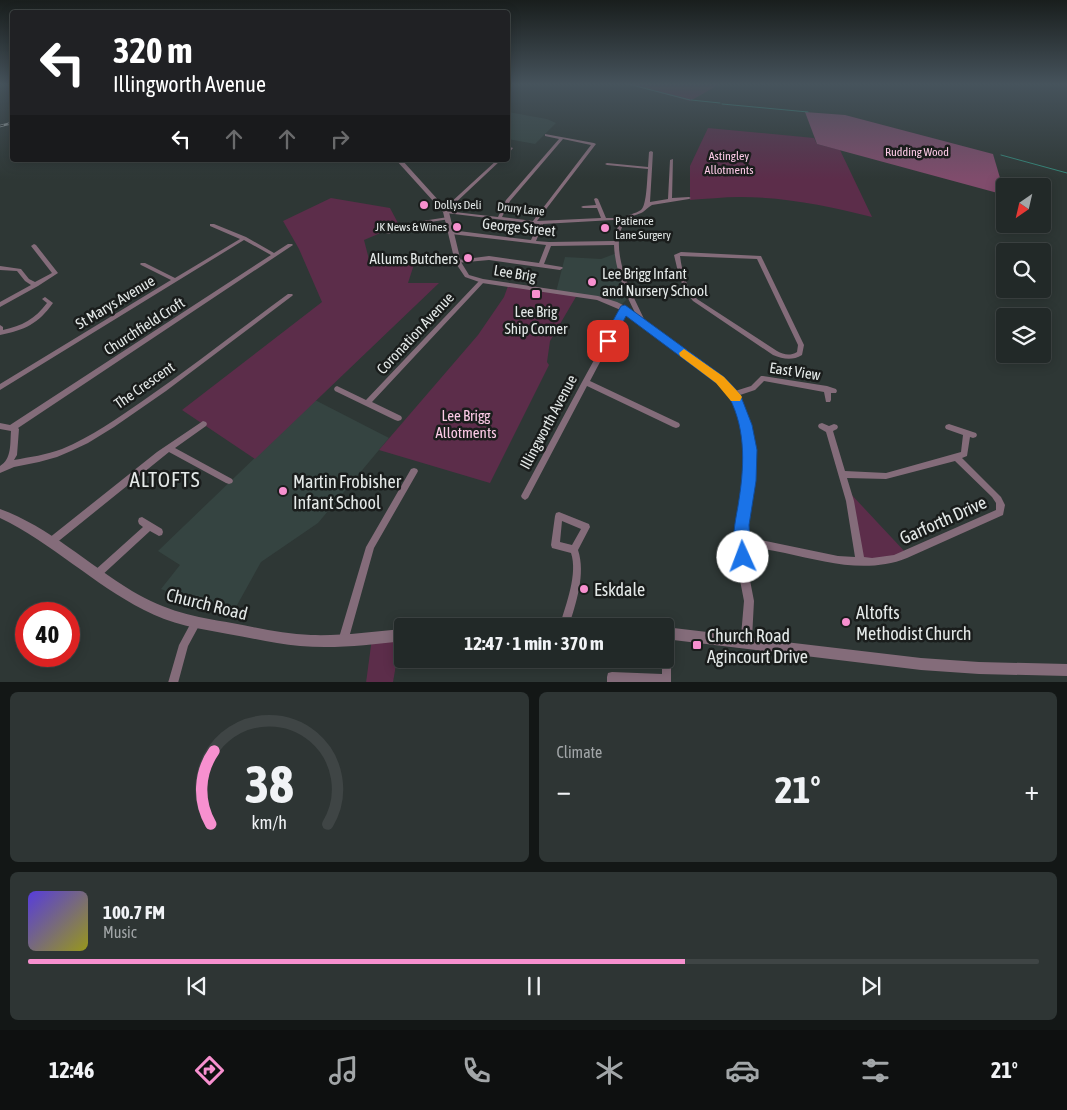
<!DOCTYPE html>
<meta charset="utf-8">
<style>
:root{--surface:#222928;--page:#2e3534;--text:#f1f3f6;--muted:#a2a6a8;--line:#3f4545;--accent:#f790cf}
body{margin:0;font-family:"Asap Condensed",sans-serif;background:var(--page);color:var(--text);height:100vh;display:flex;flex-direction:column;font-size:19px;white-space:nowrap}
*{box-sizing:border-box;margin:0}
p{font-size:16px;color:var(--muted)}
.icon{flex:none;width:28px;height:28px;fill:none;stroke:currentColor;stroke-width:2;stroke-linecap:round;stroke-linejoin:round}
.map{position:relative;height:682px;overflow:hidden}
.side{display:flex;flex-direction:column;gap:10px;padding:10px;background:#131716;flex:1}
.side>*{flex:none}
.top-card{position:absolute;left:10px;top:10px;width:500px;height:152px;border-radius:5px;box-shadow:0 2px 12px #0003,0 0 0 1px var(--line);background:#202124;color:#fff;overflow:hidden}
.needle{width:32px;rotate:214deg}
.fabs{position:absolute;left:996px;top:178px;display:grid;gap:10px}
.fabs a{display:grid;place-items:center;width:55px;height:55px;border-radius:5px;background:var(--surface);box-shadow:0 2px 12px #0003,0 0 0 1px var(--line);font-size:25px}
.speed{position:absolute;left:15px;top:602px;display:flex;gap:10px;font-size:25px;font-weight:700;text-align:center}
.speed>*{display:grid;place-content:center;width:65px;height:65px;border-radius:50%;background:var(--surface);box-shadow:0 2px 12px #0003,0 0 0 1px var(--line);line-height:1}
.speed .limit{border:8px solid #d22;background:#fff;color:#111}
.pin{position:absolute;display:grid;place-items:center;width:42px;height:42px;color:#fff;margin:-21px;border-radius:10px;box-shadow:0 2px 8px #0006}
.me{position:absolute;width:55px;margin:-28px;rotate:358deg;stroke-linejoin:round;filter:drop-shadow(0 0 4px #0008)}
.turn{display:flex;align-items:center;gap:18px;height:105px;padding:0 20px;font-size:22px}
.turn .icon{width:65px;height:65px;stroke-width:2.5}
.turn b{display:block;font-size:35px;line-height:42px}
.lanes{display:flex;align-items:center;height:48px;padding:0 20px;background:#0003;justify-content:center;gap:25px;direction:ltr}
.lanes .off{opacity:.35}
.big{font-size:38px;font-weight:700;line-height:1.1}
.side .tile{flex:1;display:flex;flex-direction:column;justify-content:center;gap:8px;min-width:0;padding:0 18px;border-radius:8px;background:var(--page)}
.side .dial{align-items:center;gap:0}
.dial svg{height:130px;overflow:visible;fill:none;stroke:var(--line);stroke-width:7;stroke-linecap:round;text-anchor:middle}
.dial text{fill:var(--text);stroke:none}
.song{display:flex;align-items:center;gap:15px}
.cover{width:60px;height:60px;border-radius:8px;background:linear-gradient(135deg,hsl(250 70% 55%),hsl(60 70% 35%))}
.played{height:5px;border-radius:2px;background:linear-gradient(90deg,var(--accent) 65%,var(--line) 65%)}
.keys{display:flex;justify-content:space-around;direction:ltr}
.heat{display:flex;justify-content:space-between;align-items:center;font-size:28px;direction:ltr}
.side .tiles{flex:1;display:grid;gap:10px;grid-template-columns:1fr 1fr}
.tile:last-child{grid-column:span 2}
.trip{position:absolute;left:394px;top:618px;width:280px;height:50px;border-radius:5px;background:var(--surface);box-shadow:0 2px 12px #0003,0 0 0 1px var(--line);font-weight:700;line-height:50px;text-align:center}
.tab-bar{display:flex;height:80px;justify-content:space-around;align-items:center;background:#0e1010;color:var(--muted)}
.tab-bar .icon{width:35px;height:35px}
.tab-bar .current{color:var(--accent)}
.tab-bar b{font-size:22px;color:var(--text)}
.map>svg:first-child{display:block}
.built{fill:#354441}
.green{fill:#5c2d4a}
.forest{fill:#804c6c}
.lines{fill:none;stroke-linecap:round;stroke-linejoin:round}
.stream{stroke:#348779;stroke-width:1}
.minor{fill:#846c7a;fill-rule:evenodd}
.tertiary{fill:#846c7a;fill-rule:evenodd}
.rail-casing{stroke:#a2a9a8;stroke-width:2.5}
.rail{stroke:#1a1d1c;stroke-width:1;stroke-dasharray:4;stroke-linecap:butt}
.route{fill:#1a73e8;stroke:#114b97}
.slow{fill:#f59e0b}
.poi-dot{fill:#f790cf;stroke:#1a1d1c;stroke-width:2}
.labels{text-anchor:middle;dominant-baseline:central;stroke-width:5;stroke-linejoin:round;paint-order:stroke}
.far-park-label{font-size:12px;fill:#fccae6;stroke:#1a1d1c}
.far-poi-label{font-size:12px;fill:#e4e9e8;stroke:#1a1d1c;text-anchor:start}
.far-street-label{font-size:12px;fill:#e4e9e8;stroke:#1a1d1c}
.street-label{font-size:15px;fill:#e4e9e8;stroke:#1a1d1c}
.poi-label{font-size:15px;fill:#e4e9e8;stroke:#1a1d1c;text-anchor:end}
.park-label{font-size:15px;fill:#fccae6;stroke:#1a1d1c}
.near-poi-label{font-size:18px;fill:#e4e9e8;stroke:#1a1d1c;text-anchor:start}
.near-street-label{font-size:18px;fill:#e4e9e8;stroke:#1a1d1c}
.near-quarter-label{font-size:21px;letter-spacing:1px;fill:#e4e9e8;stroke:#1a1d1c}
</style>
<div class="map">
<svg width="1067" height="683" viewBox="0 0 1067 683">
<rect width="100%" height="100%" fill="#2e3735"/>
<!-- built -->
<g class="built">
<path d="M508 112 547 119 556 123 535 144 508 139Z"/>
<path d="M617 253 630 296 620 306 607 301 556 292 565 257 601 259Z"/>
<path d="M315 400 389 438 318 523 261 562 231 616 161 589 180 565 158 551Z"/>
</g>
<!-- green -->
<g class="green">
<path d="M627 84H720L690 101Z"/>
<path d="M708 128 814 138 817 144 840 150 872 217C829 206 784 197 740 197 723 197 706 199 690 200V166Z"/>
<path d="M331 198 390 208 399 225 364 240 371 267 417 255 408 283H439L255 459 182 410 322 302 299 249 283 221Z"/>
<path d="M508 286 577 295 550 341 547 362 549 365 490 483 379 450 478 335 504 297Z"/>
<path d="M848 491 907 554 860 562Z"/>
<path d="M401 636 393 682 366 683 372 638Z"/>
</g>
<!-- forest -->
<path class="forest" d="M805 112 845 115 993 154 1005 195 817 144Z"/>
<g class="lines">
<!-- stream -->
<g class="stream">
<path d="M628 84 690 100"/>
<path d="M691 100 720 103"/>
<path d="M722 104 808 112"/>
<path d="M1001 155 1067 173"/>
</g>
<!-- minor -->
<g class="minor">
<path d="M545 134 594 143 596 144 537 221 601 218 597 208H583L581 207 583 206 596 205 594 199 596 198 598 199 606 218H613L622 219C628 214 635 214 641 210 647 205 647 178 648 169L607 165 605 164 607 163 648 167 649 152 651 151 653 152 650 202 668 199 670 160 673 159 672 198 689 197 691 198 689 199 652 205C648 207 646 210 643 212 638 215 632 215 628 219 614 232 619 257 624 273L678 272 674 255 681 252 761 256 804 345 802 355C792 361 783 359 773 355L693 301 685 291 679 276 625 277 634 298 645 321 642 323 640 322C627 298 615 272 614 245L551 246 544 264 562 267 563 268 560 270 489 260 456 263 455 262 456 261 458 260 489 256 539 263 546 245 451 234 448 232 451 230 531 240 538 224 446 213 444 212 446 211 498 217 506 200 559 139 545 136ZM563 139 591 145 533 221 502 217 510 201ZM613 220 621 222 616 230 614 241 549 242 536 241 543 224ZM680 256 757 259 798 345 797 352C790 356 784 355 777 351L697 299C686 288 682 271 680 256Z"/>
<path d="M510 147 513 148 509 153H508V150Z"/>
<path d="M497 160H501L451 207 440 208V206L448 205Z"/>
<path d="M448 217H450V219L417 224 388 234 385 232 416 222Z"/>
<path d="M210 224H214L246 237 274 253 288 244H292L293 245 18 428 19 429 17 455 14 460C30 457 46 455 62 449 91 437 118 418 144 400 193 366 240 329 288 294H292L293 295 292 296 166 391 114 427 88 443 71 451 57 457 39 462 14 467 0 473V466C12 459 10 443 11 431L0 429V423L10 425 271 255 244 240 0 390V384L171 280 141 265 140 264 141 263H145L175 278 240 239 210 226Z"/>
<path d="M34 244 36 245 58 273 38 286 0 307V302L31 285 25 281 17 271 0 270V266L21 269 29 279 35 282 52 273 31 246Z"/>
<path d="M482 279 485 281 484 282 372 402 401 416 402 418 401 420 398 421 395 420 335 391 334 389 335 387 337 386 366 400 480 280Z"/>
<path d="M45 297 53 303C38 324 25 330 0 335V325L3 327V330C22 326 35 319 47 303L42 299Z"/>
<path d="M625 307 628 309 590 381 679 423 680 425 679 427 676 428 673 427 587 386 528 498 525 500 522 498 521 496 522 494 582 382 622 309Z"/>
<path d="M761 376H763L827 386 836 389 837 391 836 393H831V400L830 402H826L824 392 764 381 755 390 734 397 732 396 731 394 732 392 751 386Z"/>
<path d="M203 421 206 422 207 424 206 426 175 448 232 479 233 481 232 483 229 484 226 483 169 452 55 544 52 545 49 544 48 541 49 538 157 452Z"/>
<path d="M822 423 829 426 834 424 837 425 838 427 837 429 833 431 845 471 886 473 961 452 963 435 946 429 945 427 946 425 949 424 976 433 977 435 976 437 973 438 970 437 967 456 962 458 1001 497 1005 505 1003 515 907 558C867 574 826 562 785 553 770 550 753 548 739 543L738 540 739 537 742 536 838 556 855 557 846 501 826 432 819 428 818 426 819 424ZM955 461 992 497 996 503V510L894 555 872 558 864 557 854 501 847 478 886 479Z"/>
<path d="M414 468 417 469 418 471 417 473 374 548 348 641 346 644 343 646 340 644 338 641 366 547 411 469Z"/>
<path d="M559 512 589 524 590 527 578 550C586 574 576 603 569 626H561L560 625C566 604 578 574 571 553L552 548 551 545 555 516 556 513ZM562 521 581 529 572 545 560 542Z"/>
<path d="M142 517 162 529 163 532 162 535 159 536 150 531 100 577 97 578 94 577 93 574 94 571 143 527 139 524 138 521 139 518Z"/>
<path d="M196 617 199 619 201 622 188 646 178 683H168L179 645 193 619Z"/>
<path d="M666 628 669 630 671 633V683H607V677L608 673 612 672 662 674V659H665V629Z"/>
</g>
<!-- tertiary -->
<g class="tertiary">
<path d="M396 160H402L449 212 461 262 469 275 483 279 598 296 617 302 627 307 723 378 738 394 749 425 754 450V481L747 525 749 575 754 601 752 638 921 658 979 662 1067 664V676L979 674 921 670 665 639V627L741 636 744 601 739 575 737 525 744 481 746 450 741 425 730 396 717 382 623 311 597 300 482 283 465 277 455 262 443 212Z"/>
<path d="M0 509C49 527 88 564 132 591 165 611 195 617 232 623 258 628 284 634 311 635 341 636 372 632 402 629V641C369 645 334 649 300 646 276 644 252 638 228 634 200 629 170 624 144 610 93 584 52 543 0 518Z"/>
<path d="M565 619 593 620 597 622 599 626H521L523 622 527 620Z"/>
</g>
<!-- rail casing -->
<g class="rail-casing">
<path id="rail" d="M0 126 12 123"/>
</g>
<!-- rail -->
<use href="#rail" class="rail"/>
</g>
<!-- sky -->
<linearGradient id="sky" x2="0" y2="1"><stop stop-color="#191e1d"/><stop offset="0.47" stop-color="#46535c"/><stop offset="1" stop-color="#46535c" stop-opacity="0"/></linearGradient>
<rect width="1067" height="179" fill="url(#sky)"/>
<!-- route -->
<path class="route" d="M625 305 724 377 740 394 752 425 757 450 756 481 749 525 751 557 748 563 743 565 737 563C730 546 735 523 738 506 744 470 747 431 729 397 726 392 720 387 716 383L626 316 612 343H604L602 341 621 306Z"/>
<!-- slow -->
<path class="slow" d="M684 349 724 377 740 394 742 397 740 401H731L716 383 680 356 679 353Z"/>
<!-- markers -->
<g class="poi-dot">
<circle cx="424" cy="205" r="5"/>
<circle cx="457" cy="227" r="5"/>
<circle cx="605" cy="228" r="5"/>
<circle cx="468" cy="258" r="5"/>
<circle cx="592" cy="282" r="5"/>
<rect x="531" y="289" width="10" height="10" rx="2.5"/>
<circle cx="283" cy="491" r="5"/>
<circle cx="584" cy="589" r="5"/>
<circle cx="846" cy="622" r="5"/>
<rect x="692" y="640" width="10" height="10" rx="2.5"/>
</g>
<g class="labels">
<!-- far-park labels -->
<g class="far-park-label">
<text x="917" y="152">Rudding Wood</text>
<text x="729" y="156">Astingley<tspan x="729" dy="14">Allotments</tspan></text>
</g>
<!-- far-poi labels -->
<g class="far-poi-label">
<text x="434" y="205">Dollys Deli</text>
<text x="615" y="221">Patience<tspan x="615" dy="14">Lane Surgery</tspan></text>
<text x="447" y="227" text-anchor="end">JK News &amp; Wines</text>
</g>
<!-- far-street labels -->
<g class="far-street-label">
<text transform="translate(521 209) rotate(6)">Drury Lane</text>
</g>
<!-- street labels -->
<g class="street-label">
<text transform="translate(519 227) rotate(6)">George Street</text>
<text transform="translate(515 273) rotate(9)">Lee Brig</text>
<text transform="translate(115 302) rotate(-31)">St Marys Avenue</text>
<text transform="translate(144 326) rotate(-33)">Churchfield Croft</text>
<text transform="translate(415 333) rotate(-47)">Coronation Avenue</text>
<text transform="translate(795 371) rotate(9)">East View</text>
<text transform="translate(144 385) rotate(-35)">The Crescent</text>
<text transform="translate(548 422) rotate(-62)">Illingworth Avenue</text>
</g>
<!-- poi labels -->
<g class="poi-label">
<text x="458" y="258">Allums Butchers</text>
<text x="602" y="273" text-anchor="start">Lee Brigg Infant<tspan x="602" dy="17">and Nursery School</tspan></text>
<text x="536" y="311" text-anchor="middle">Lee Brig<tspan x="536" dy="17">Ship Corner</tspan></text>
</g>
<!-- park labels -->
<g class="park-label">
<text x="466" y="415">Lee Brigg<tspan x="466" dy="17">Allotments</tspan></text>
</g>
<!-- near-poi labels -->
<g class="near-poi-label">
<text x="293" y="481">Martin Frobisher<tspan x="293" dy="21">Infant School</tspan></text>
<text x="594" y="589">Eskdale</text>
<text x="856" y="612">Altofts<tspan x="856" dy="21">Methodist Church</tspan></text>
<text x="707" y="635">Church Road<tspan x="707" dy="21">Agincourt Drive</tspan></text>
</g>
<!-- near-street labels -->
<g class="near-street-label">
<text transform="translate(943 520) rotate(-24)">Garforth Drive</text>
<text transform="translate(207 604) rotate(14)">Church Road</text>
</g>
<!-- near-quarter labels -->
<g class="near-quarter-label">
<text x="165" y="479">ALTOFTS</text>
</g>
</g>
</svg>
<div class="fabs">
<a><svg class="needle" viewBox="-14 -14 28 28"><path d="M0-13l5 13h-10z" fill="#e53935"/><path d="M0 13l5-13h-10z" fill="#a2a6a8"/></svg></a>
<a><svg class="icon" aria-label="search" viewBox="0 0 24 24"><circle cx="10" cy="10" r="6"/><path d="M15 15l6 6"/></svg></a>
<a><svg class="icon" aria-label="layers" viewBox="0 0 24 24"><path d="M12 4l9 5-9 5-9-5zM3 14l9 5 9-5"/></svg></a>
</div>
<div class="speed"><div class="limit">40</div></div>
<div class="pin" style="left:608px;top:341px;background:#d93025"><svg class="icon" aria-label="arrive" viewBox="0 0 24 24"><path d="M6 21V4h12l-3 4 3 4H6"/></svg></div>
<svg class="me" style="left:743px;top:557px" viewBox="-20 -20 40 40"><circle r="19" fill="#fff"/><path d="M0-13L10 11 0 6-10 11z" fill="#1a73e8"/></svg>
<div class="trip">12:47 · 1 min · 370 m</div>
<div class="top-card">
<div class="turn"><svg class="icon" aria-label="left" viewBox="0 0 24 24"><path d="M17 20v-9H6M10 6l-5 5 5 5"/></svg><div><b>320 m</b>Illingworth Avenue</div></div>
<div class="lanes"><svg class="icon" aria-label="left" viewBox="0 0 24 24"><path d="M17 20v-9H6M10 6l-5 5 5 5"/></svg><svg class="icon off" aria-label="ahead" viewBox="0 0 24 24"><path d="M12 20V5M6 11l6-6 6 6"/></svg><svg class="icon off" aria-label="ahead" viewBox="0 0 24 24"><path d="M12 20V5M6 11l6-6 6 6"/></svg><svg class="icon off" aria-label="right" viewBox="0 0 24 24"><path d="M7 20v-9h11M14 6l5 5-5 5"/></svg></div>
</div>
</div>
<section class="side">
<div class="tiles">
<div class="tile dial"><svg viewBox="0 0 100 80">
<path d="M14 69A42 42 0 1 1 86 69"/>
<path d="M14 69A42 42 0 0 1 16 24" stroke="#f790cf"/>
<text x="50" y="56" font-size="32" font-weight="700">38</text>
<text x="50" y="72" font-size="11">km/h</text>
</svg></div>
<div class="tile"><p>Climate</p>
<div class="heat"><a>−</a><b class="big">21°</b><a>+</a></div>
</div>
<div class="tile">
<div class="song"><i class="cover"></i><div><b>100.7 FM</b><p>Music</p></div></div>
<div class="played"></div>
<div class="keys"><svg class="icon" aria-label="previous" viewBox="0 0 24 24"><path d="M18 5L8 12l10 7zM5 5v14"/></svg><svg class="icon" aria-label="pause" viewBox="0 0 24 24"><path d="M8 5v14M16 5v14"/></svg><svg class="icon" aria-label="next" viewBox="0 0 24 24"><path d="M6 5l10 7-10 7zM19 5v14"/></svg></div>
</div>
</div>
</section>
<nav class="tab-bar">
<b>12:46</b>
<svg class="icon current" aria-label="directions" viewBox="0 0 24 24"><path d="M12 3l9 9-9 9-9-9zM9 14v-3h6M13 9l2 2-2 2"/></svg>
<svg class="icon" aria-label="music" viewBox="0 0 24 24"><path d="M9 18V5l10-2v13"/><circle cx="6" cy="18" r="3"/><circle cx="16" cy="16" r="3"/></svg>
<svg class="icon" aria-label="phone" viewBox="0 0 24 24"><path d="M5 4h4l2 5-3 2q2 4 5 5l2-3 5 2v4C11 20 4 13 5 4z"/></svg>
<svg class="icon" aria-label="climate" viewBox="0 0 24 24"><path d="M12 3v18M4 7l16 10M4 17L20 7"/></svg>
<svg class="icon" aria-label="car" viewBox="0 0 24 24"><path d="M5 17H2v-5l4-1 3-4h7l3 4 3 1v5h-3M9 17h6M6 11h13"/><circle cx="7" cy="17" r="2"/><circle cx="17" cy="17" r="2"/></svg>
<svg class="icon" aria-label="filters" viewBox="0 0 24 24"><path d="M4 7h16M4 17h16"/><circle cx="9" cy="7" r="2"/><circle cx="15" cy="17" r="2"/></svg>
<b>21°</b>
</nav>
